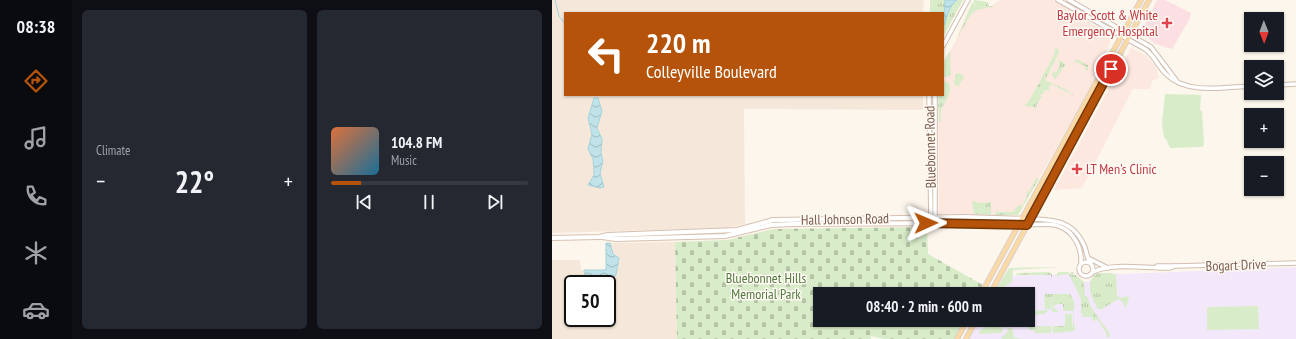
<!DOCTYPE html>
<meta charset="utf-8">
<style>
:root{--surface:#171b24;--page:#242831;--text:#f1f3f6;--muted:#9ea1a6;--line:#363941;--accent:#b45309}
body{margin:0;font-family:"PT Sans Narrow",sans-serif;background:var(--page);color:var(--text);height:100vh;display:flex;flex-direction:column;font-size:15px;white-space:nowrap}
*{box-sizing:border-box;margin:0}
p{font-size:13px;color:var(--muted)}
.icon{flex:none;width:22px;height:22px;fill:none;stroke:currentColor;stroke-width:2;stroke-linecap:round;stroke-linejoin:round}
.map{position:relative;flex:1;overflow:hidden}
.details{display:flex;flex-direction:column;gap:10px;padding:10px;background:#0d0f14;width:480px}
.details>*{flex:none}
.hud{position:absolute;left:12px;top:12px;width:380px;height:84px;border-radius:0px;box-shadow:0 1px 3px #0004;background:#b45309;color:#fff;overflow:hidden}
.needle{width:26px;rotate:179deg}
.buttons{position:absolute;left:692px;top:12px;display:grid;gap:8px}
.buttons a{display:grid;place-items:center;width:40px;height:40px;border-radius:0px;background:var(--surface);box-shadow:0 1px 3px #0004;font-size:20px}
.speed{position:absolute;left:12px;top:275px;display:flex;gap:8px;font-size:20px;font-weight:700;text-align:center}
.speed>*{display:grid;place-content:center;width:52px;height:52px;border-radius:50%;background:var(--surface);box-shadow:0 1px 3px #0004;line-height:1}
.speed .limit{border:2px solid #111;border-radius:6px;background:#fff;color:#111}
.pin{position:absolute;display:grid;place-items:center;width:34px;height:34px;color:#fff;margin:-17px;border:2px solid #fff;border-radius:50%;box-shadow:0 1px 4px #0007}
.me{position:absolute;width:44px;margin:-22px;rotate:89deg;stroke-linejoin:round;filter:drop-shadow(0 0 3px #0008)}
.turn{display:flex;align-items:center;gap:14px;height:84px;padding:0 16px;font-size:18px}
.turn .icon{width:52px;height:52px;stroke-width:2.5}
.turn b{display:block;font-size:28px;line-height:34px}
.big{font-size:30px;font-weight:800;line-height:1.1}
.details .card{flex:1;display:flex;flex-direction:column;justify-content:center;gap:6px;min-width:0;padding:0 14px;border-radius:6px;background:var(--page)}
.song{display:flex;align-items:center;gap:12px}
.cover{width:48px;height:48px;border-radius:6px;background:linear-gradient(135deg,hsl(20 70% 55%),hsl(200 70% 35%))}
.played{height:4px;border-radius:2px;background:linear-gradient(90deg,var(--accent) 15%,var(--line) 15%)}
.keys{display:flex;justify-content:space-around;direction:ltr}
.heat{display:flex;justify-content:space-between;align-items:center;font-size:22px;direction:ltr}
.details .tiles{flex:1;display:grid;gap:10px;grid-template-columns:repeat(2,1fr)}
.trip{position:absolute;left:261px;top:287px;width:222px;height:40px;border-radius:0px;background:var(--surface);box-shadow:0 1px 3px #0004;font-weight:800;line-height:40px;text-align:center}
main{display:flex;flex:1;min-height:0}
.menu{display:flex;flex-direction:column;width:72px;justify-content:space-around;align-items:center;background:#090b0e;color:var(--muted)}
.menu .icon{width:28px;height:28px}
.menu .selected{color:var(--accent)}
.menu b{font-size:18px;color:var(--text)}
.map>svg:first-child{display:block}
.residential{fill:#f5e8da;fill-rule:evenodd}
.commercial{fill:#fde8e0}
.education{fill:#f3e8fa}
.medical{fill:#fbdfe3}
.grass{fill:url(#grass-tufts)}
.cemetery{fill:url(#cemetery-stones)}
.garden{fill:#d8ecc9}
.water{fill:url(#water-waves);stroke:#a5d3da}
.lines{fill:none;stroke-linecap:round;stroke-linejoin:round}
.stream{stroke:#a5d3da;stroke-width:1}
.tertiary-casing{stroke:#d1beb0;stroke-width:5.5}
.secondary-casing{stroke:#d6c0b0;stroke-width:6}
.primary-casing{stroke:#dad1cd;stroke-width:6}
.tertiary{stroke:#fff;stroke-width:3.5}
.secondary{stroke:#fff;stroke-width:4}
.primary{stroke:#fbd9a5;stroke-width:4}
.route-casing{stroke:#753606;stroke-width:10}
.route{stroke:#b45309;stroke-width:7}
.health-dot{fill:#e0444e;stroke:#fffaf3;stroke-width:1.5}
.labels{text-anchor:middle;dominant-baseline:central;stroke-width:3;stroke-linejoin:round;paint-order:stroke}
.health-label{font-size:14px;fill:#be3a42;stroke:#fffaf3;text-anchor:end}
.street-label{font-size:14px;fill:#7a5c4d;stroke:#fffaf3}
.park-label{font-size:14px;fill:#537a41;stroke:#fffaf3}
</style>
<main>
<nav class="menu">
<b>08:38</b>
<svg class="icon selected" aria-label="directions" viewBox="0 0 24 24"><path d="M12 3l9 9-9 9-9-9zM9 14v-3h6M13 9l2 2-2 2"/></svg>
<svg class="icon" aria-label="music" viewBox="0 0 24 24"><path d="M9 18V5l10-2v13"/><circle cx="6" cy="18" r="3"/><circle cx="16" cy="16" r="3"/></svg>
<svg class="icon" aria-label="phone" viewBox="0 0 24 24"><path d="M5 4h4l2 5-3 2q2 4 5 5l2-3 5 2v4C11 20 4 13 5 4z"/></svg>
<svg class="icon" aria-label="climate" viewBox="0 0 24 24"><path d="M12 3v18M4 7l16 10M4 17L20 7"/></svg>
<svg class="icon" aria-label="car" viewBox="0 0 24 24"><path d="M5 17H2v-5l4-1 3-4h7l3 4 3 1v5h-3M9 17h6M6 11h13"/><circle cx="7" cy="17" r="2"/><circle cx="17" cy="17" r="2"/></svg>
</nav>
<section class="details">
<div class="tiles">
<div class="card"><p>Climate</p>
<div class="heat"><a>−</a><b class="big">22°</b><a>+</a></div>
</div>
<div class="card">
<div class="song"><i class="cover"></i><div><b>104.8 FM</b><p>Music</p></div></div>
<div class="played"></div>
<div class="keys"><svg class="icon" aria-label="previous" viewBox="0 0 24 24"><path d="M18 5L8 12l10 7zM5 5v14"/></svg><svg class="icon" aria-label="pause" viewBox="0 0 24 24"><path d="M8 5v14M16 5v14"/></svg><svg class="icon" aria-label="next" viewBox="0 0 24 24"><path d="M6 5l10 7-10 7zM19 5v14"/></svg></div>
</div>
</div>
</section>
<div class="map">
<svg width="744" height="339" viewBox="0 0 744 339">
<defs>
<pattern id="grass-tufts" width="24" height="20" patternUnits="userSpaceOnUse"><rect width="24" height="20" fill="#d8ecc9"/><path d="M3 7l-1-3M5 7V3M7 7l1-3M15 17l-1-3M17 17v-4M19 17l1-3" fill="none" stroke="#b4c2a5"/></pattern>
<pattern id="cemetery-stones" width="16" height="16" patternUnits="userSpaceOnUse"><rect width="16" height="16" fill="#d8ecc9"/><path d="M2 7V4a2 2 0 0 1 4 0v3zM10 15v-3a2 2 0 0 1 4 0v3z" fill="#b4c2a5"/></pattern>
<pattern id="water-waves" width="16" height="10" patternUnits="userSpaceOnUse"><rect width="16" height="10" fill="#bfe3e8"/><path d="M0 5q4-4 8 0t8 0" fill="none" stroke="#a0bbbe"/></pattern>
</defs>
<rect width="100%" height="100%" fill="#fdf6ec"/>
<!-- residential -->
<g class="residential">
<path d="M0 0H372L371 13H13V95H371V110L192 109 193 224 175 228 0 233Z"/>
<path d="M123 242 125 339H0V260H28L29 270 54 271V243ZM21 284H55V318H21Z"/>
</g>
<!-- commercial -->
<g class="commercial">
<path d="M448 0H501L557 34 555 36 559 41 535 95 470 208 461 215 387 214 386 95H391V62L404 41 408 29 420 3 427 8 440 6Z"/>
<path d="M579 48 594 55 604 67 607 78 600 81 598 89H581L530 188 502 190Z"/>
</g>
<!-- education -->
<path class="education" d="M744 267V339H417L425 320H476V294H439L452 276 517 274 524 275 531 282 539 281 542 275 548 273 570 274Z"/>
<!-- medical -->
<path class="medical" d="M605 0H613L639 13 637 20 620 49 603 44 596 38 592 26Z"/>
<!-- grass -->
<g class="grass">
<path d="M378 0H393L391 19V13H378Z"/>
<path d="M405 0H411L391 37C391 26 396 7 405 0Z"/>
<path d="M422 0 436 2 437 6 428 8 440 6 449 0 440 7 424 10 418 16 398 52 399 74 396 77 391 76C391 54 396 58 404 41 410 29 414 16 420 3L426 8 421 3Z"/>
<path d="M503 48 506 49 507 53 493 80 515 90 523 96 499 84 496 88 499 90H493L490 95 487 94V95L490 96 484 106 486 108 474 106 473 105 477 101 502 55Z"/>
<path d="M524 59 536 65V71L533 69 534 67 525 62 522 63Z"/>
<path d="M507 60 514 64 503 80 500 75 501 71 504 73 508 64 506 62Z"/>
<path d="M407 73 411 75 412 77 406 87 402 84 404 74Z"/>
<path d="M391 81 396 82C403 92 392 101 389 111 388 113 389 118 389 121L387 123 386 95H391Z"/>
<path d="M484 178 487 179 466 215H443L445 209 446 212H461L467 205 470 206 476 194 474 193 475 191 477 192Z"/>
<path d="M422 201 428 203 439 202V215L422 214 420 202Z"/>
<path d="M510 267 461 270 460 282 449 289 447 294H441L457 268Z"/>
<path d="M497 272 500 274V277L498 275H463L466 273Z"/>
<path d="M508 272H516L518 274 519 272H522L521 274 517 275H524L532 282 533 296H535C539 311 550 321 558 334L557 337H553L555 334 545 319 543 321 540 320V317H531L530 320 531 314H529V299L517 274 507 275 506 277H505V273Z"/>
<path d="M546 273H559L564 275 565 296 569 298 577 296 574 308 570 301 566 299 550 309H546C539 298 532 280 546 273Z"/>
<path d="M492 294H499V309H493Z"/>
<path d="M499 294H518L522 301V311H511V304H505L501 307 507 312H500Z"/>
<path d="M497 310 492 314 479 315V311Z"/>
<path d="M521 312 523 331 502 333 500 331 501 326H521Z"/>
<path d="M445 320 449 322 451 330 450 333 427 334V331Z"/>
<path d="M454 320 457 328H460L462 337 469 339H449L456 331Z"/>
<path d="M499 326V331L498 333H483L482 330H477V327Z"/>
</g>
<!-- cemetery -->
<path class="cemetery" d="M375 227 376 254 431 285 426 294H268V320H412L402 339H332L319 336V339H125L123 242 175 240 222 229Z"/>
<!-- garden -->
<g class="garden">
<path d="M613 94 649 95 648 110 650 111 652 145 650 147 618 148 614 139 612 137 610 123Z"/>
<path d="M706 306 707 329 655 330V307Z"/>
<rect x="513" y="314" width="7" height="12"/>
</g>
<!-- water -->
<g class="water">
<path d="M393 0H405C396 7 395 18 391 28Z"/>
<path d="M42 98H46L50 111 45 128 50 139 49 153 51 161 48 173 52 187 48 188 36 185 42 175V171L41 159 36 149 40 134 36 118Z"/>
<path d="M54 243H58L61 254 67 258 64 275 56 283 35 281 33 278 32 270H54Z"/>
</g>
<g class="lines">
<!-- stream -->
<path class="stream" d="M3 0 7 16 13 24"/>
<!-- tertiary casing -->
<g class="tertiary-casing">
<g id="tertiary">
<path d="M506 0 593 49C603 56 606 67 615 75 636 95 673 87 699 86"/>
<path d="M517 0 599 47 624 80"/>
<path d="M391 46 416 0"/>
<path d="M725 85 744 84"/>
<path d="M377 95 379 223"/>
<path d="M383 95V223"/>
<path d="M478 219C502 220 521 220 532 245 535 251 534 258 539 263"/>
<path d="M475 225C484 225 495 223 503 225 521 229 530 247 529 263"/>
<path d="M538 259 556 268"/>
<circle cx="534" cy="269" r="7"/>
<path d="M605 266H623"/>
<path d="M541 272C560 262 596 269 618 268L623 266 744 263"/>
</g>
</g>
<!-- secondary casing -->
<g class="secondary-casing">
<g id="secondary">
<path d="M404 223 418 218"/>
<path d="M50 237 64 239 173 236 219 225 241 224 404 223 475 225"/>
<path d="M0 238 47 237 56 235 185 230 221 220 412 217 478 219"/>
</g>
</g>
<!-- primary casing -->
<g class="primary-casing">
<g id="primary">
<path d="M429 294 589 0"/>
<path d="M438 294 597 0"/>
<path d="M405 339 415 320"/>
<path d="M414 339 424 320"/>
</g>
</g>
<!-- tertiary -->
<use href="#tertiary" class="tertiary"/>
<!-- secondary -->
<use href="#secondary" class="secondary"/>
<!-- primary -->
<use href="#primary" class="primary"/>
</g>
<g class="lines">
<!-- route casing -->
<g class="route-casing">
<path id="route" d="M374 223 475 225 559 69"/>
</g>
<!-- route -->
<use href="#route" class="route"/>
</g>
<!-- markers -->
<g class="health-dot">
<path d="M613 17h4v4h4v4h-4v4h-4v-4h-4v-4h4z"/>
<path d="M523 163h4v4h4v4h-4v4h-4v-4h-4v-4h4z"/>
</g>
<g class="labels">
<!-- health labels -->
<g class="health-label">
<text x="606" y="15">Baylor Scott &amp; White<tspan x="606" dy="16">Emergency Hospital</tspan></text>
<text x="534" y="169" text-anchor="start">LT Men's Clinic</text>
</g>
<!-- street labels -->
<g class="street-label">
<text transform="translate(378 147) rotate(-91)">Bluebonnet Road</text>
<text transform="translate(293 219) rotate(-1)">Hall Johnson Road</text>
<text transform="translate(684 265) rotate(-2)">Bogart Drive</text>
</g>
<!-- park labels -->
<g class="park-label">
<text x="214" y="278">Bluebonnet Hills<tspan x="214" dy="16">Memorial Park</tspan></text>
</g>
</g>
</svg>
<div class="buttons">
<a><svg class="needle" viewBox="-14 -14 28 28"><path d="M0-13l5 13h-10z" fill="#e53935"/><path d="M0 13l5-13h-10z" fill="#9ea1a6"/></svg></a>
<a><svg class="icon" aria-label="layers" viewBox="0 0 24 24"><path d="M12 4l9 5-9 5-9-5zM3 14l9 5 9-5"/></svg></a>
<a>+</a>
<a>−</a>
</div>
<div class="speed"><div class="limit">50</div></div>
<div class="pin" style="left:559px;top:69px;background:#d93025"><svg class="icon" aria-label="arrive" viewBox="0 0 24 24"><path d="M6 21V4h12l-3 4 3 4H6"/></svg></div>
<svg class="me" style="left:374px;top:223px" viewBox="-20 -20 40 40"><path d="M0-17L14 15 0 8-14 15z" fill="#b45309" stroke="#fff" stroke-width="4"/></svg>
<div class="trip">08:40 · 2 min · 600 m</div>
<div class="hud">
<div class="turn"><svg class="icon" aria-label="left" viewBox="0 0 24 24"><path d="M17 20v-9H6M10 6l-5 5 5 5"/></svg><div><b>220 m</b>Colleyville Boulevard</div></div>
</div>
</div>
</main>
